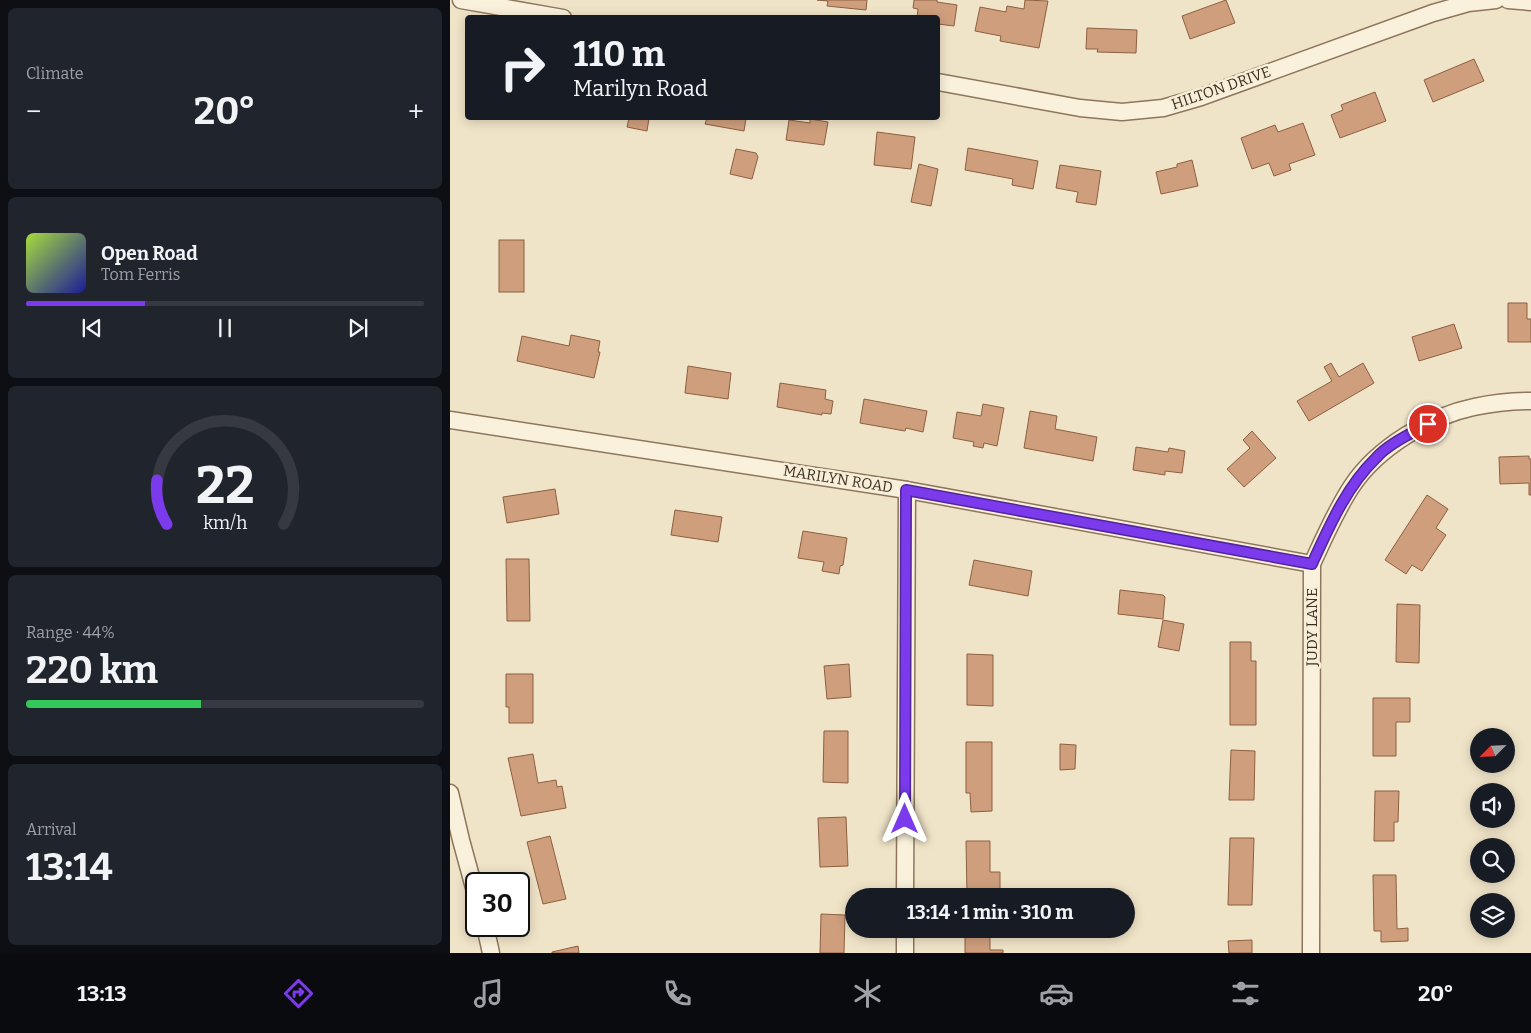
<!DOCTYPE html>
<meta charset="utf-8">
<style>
:root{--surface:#171b24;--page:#20242c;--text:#f1f3f6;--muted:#9ea1a6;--line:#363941;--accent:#7c3aed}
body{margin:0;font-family:Bitter,serif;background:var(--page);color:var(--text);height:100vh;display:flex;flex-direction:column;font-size:19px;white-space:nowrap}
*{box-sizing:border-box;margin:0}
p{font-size:16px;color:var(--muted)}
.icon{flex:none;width:28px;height:28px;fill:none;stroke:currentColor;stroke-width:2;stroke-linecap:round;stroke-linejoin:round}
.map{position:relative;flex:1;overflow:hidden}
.sheet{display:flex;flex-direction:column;gap:8px;padding:8px;background:#0d0f14;width:450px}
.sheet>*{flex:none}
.hud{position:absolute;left:15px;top:15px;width:475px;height:105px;border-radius:5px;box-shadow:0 2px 12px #0003;background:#171b24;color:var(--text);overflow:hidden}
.needle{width:32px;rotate:246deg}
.tools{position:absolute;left:1020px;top:728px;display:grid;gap:10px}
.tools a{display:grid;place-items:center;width:45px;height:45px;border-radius:50%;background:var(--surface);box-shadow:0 2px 12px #0003;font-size:25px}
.speed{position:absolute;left:15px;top:872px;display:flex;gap:10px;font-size:25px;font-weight:700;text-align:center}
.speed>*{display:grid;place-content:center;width:65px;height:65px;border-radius:50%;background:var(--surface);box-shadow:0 2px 12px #0003;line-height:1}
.speed .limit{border:2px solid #111;border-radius:8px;background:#fff;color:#111}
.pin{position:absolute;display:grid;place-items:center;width:42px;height:42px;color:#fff;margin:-21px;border:2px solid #fff;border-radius:50%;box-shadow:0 1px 5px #0007}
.me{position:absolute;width:55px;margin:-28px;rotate:0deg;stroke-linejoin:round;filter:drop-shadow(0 0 4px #0008)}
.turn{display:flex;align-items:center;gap:18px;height:105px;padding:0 25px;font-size:22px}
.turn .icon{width:65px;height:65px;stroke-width:2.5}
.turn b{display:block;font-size:35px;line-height:42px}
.big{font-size:38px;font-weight:700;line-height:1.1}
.sheet .tile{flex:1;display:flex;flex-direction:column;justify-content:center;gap:8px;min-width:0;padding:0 18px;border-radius:8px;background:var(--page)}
.sheet .dial{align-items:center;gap:0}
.dial svg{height:130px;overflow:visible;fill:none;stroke:var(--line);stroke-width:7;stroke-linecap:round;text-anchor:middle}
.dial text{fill:var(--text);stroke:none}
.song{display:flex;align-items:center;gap:15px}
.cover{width:60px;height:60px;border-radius:8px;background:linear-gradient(135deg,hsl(80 70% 55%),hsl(240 70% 35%))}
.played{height:5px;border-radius:2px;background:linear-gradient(90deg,var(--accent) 30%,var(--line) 30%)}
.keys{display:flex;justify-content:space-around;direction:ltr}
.heat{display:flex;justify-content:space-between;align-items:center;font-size:28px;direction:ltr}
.charge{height:8px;border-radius:4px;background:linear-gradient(90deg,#34c759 44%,var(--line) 0)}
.trip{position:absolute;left:395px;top:888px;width:290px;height:50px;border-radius:25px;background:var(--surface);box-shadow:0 2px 12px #0003;font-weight:700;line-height:50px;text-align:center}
.tabs{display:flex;height:80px;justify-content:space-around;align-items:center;background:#090b0e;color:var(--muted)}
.tabs .icon{width:35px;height:35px}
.tabs .on{color:var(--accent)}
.tabs b{font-size:22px;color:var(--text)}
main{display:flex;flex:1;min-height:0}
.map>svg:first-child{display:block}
.building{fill:#cf9f7d;stroke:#8d5f41}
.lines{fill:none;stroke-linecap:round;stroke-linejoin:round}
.street-casing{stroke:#8d765c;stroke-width:19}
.street{stroke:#faf1dc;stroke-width:16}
.route-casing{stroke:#51269a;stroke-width:12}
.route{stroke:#7c3aed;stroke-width:9}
.labels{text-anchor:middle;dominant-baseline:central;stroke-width:5;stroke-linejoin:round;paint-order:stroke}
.street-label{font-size:15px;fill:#3d2e20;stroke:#f7eed8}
</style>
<main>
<section class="sheet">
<div class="tile"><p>Climate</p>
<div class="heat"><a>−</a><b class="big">20°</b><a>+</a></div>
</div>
<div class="tile">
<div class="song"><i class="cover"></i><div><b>Open Road</b><p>Tom Ferris</p></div></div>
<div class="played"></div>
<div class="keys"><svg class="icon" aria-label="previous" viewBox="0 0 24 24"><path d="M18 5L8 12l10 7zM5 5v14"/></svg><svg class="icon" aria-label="pause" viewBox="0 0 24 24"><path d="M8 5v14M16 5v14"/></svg><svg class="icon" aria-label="next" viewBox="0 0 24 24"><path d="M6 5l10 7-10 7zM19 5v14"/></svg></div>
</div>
<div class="tile dial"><svg viewBox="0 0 100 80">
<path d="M14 69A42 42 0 1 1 86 69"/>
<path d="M14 69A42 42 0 0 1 8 42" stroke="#7c3aed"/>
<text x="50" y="56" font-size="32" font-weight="700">22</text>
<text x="50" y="72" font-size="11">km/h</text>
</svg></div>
<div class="tile"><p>Range · 44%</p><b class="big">220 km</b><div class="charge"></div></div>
<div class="tile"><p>Arrival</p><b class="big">13:14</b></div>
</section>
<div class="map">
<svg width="1081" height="953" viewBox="0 0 1081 953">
<rect width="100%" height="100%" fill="#f0e4c8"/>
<!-- building -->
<g class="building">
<path d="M367 0H417L416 10 377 6 378 1Z"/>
<path d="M464 0H487V2L507 5 504 26 488 24V18H467L468 9 463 8Z"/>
<path d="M575 0 598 1 589 48 550 41 551 36 525 31 530 7 556 12 557 6 574 9Z"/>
<path d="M776 0 785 23 740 39 732 16Z"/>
<path d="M637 28 687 30 686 53 647 52 648 49H636Z"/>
<path d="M1024 59 1034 81 983 102 974 80Z"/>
<path d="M925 92 936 121 890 138 881 115 893 110 891 105Z"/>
<path d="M179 118H199L197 131 177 127Z"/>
<path d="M257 118H296L294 131 255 124Z"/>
<path d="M360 119 378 122 374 145 336 140 339 120 360 123Z"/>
<path d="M853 123 865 155 839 164 841 170 824 176 819 163 802 169 791 138 825 125 828 132Z"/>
<path d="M427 132 465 137 461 169 424 165Z"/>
<path d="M518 148 588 161 583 189 562 185 563 179 515 170Z"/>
<path d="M286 149 306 153 308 157 302 179 280 174Z"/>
<path d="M742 160 748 186 711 194 706 172 727 167V164Z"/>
<path d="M469 164 488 169 481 206 461 202Z"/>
<path d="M610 165 651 171 646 205 626 202 628 192 606 188Z"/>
<rect x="49" y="240" width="25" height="52"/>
<path d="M1058 303H1077V319H1081V342H1058Z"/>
<path d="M1004 324 1012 348 969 361 962 337Z"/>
<path d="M121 335 150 341 148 352H150L144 378 67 361 72 336 119 346Z"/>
<path d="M881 363 889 377 913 363 924 383 859 421 847 401 882 381 874 367Z"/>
<path d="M238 366 281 373 278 399 235 393Z"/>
<path d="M330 383 376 390 375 399 383 401 381 414 372 413V415L327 407Z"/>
<path d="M414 399 477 411 473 432 456 428 455 431 410 423Z"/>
<path d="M533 404 554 408 547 446 534 443 533 448 523 446 524 442 503 438 507 412 531 416Z"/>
<path d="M580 411 607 416 605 429 647 437 643 461 574 448Z"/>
<path d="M802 431 826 458 794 487 777 469 800 448 793 440Z"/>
<path d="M686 447 718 452 719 448 735 451 732 473 715 471V475L683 470Z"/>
<path d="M1079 456V459H1081V495H1079V483L1050 484 1049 457Z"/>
<path d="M105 489 109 514 57 523 53 497Z"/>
<path d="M977 495 998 509 986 528 996 535 972 571 962 565 956 574 935 560Z"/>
<path d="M225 510 272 517 268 542 221 535Z"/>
<path d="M353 531 397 538 393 565 390 566 389 574 372 571 374 562 348 558Z"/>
<path d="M56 559H79L80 621H57Z"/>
<path d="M524 560 582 571 578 596 519 585Z"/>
<path d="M670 590 713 595 715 597 713 619 668 614Z"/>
<path d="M947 604 970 605 969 663 946 662Z"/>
<path d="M713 620 734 624 729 651 708 647Z"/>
<path d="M780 642H801V661H806V725H780Z"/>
<path d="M517 654 543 655V706L517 705Z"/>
<path d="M399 664 401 697 377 699 374 666Z"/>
<path d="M56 674H83V723H59V707H56Z"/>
<path d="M923 698H960V722H946V756H923Z"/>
<path d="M374 731H398V783L373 782Z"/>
<path d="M516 742H542V811L521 812 520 793H516Z"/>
<path d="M610 744 626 745 625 769 610 770Z"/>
<path d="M781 750 805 751 804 800H779Z"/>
<path d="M83 754 88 783 106 780 107 787 112 786 116 808 71 816 58 758Z"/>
<path d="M925 791H949L948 822H944V841H924Z"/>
<path d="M396 817 398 866 370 867 368 818Z"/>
<path d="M100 836 116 899 93 904 77 842Z"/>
<path d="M780 838H804L802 905H778Z"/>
<path d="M516 841H540V872H550V892H546V896H517Z"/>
<path d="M923 875H946L947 929 958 928V941L931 942V931H924Z"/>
<path d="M371 914 395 915 394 953H370Z"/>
<path d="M515 929H540V950H553V953H515Z"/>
<path d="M802 940V953H779L778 941Z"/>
<path d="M128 946 129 953H102V952Z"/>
</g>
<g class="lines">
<!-- street casing -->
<g class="street-casing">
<g id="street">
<path d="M11 0 113 18"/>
<path d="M1058 0 1081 2"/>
<path d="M488 82 630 108 672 112 713 108 751 97 983 13 1018 3 1046 0"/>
<path d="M0 420 457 490 862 564"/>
<path d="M0 793 11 840 26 895"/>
<path d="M455 896 457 490"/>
<path d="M35 926 41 953"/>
<path d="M455 953V929"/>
<path d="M861 953 862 564C874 538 886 510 902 486 927 448 980 416 1024 407 1043 403 1062 401 1081 401"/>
</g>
</g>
<!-- street -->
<use href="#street" class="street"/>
</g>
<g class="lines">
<!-- route casing -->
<g class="route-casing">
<path id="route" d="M455 819 456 490 862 564C879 527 896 487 926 458 938 444 962 433 978 424"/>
</g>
<!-- route -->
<use href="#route" class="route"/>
</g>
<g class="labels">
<!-- street labels -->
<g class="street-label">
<text transform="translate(771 88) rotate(-19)">HILTON DRIVE</text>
<text transform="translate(388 479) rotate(9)">MARILYN ROAD</text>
<text transform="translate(862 627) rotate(-90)">JUDY LANE</text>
</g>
</g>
</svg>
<div class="tools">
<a><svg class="needle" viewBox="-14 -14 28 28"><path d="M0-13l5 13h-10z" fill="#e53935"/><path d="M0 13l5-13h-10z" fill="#9ea1a6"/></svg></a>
<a><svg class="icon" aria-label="sound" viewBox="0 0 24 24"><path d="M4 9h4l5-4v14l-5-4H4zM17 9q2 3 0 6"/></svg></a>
<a><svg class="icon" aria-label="search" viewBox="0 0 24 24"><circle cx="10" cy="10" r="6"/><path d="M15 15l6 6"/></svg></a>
<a><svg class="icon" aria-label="layers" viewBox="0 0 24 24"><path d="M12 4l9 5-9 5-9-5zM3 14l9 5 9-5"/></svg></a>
</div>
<div class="speed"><div class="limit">30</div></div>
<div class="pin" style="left:978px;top:424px;background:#d93025"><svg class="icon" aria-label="arrive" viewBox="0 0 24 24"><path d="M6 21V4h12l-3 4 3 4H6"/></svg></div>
<svg class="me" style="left:455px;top:819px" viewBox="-20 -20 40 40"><path d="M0-17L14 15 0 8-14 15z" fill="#7c3aed" stroke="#fff" stroke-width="4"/></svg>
<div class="trip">13:14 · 1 min · 310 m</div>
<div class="hud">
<div class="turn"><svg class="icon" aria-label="right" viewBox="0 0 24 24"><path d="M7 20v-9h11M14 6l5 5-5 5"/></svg><div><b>110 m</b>Marilyn Road</div></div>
</div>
</div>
</main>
<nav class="tabs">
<b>13:13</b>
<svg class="icon on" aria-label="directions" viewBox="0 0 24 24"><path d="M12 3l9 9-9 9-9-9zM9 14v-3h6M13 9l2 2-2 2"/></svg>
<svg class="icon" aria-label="music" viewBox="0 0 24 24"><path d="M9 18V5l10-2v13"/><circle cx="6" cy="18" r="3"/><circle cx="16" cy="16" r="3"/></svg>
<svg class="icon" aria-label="phone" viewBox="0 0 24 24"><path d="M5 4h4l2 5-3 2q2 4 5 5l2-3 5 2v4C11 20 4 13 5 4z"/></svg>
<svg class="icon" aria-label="climate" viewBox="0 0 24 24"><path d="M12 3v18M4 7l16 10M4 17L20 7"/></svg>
<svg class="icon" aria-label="car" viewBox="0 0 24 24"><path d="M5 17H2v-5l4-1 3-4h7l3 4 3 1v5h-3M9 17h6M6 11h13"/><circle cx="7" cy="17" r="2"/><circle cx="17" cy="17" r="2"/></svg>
<svg class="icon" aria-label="filters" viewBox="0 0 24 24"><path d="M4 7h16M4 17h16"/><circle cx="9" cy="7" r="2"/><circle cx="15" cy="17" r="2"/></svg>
<b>20°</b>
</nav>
